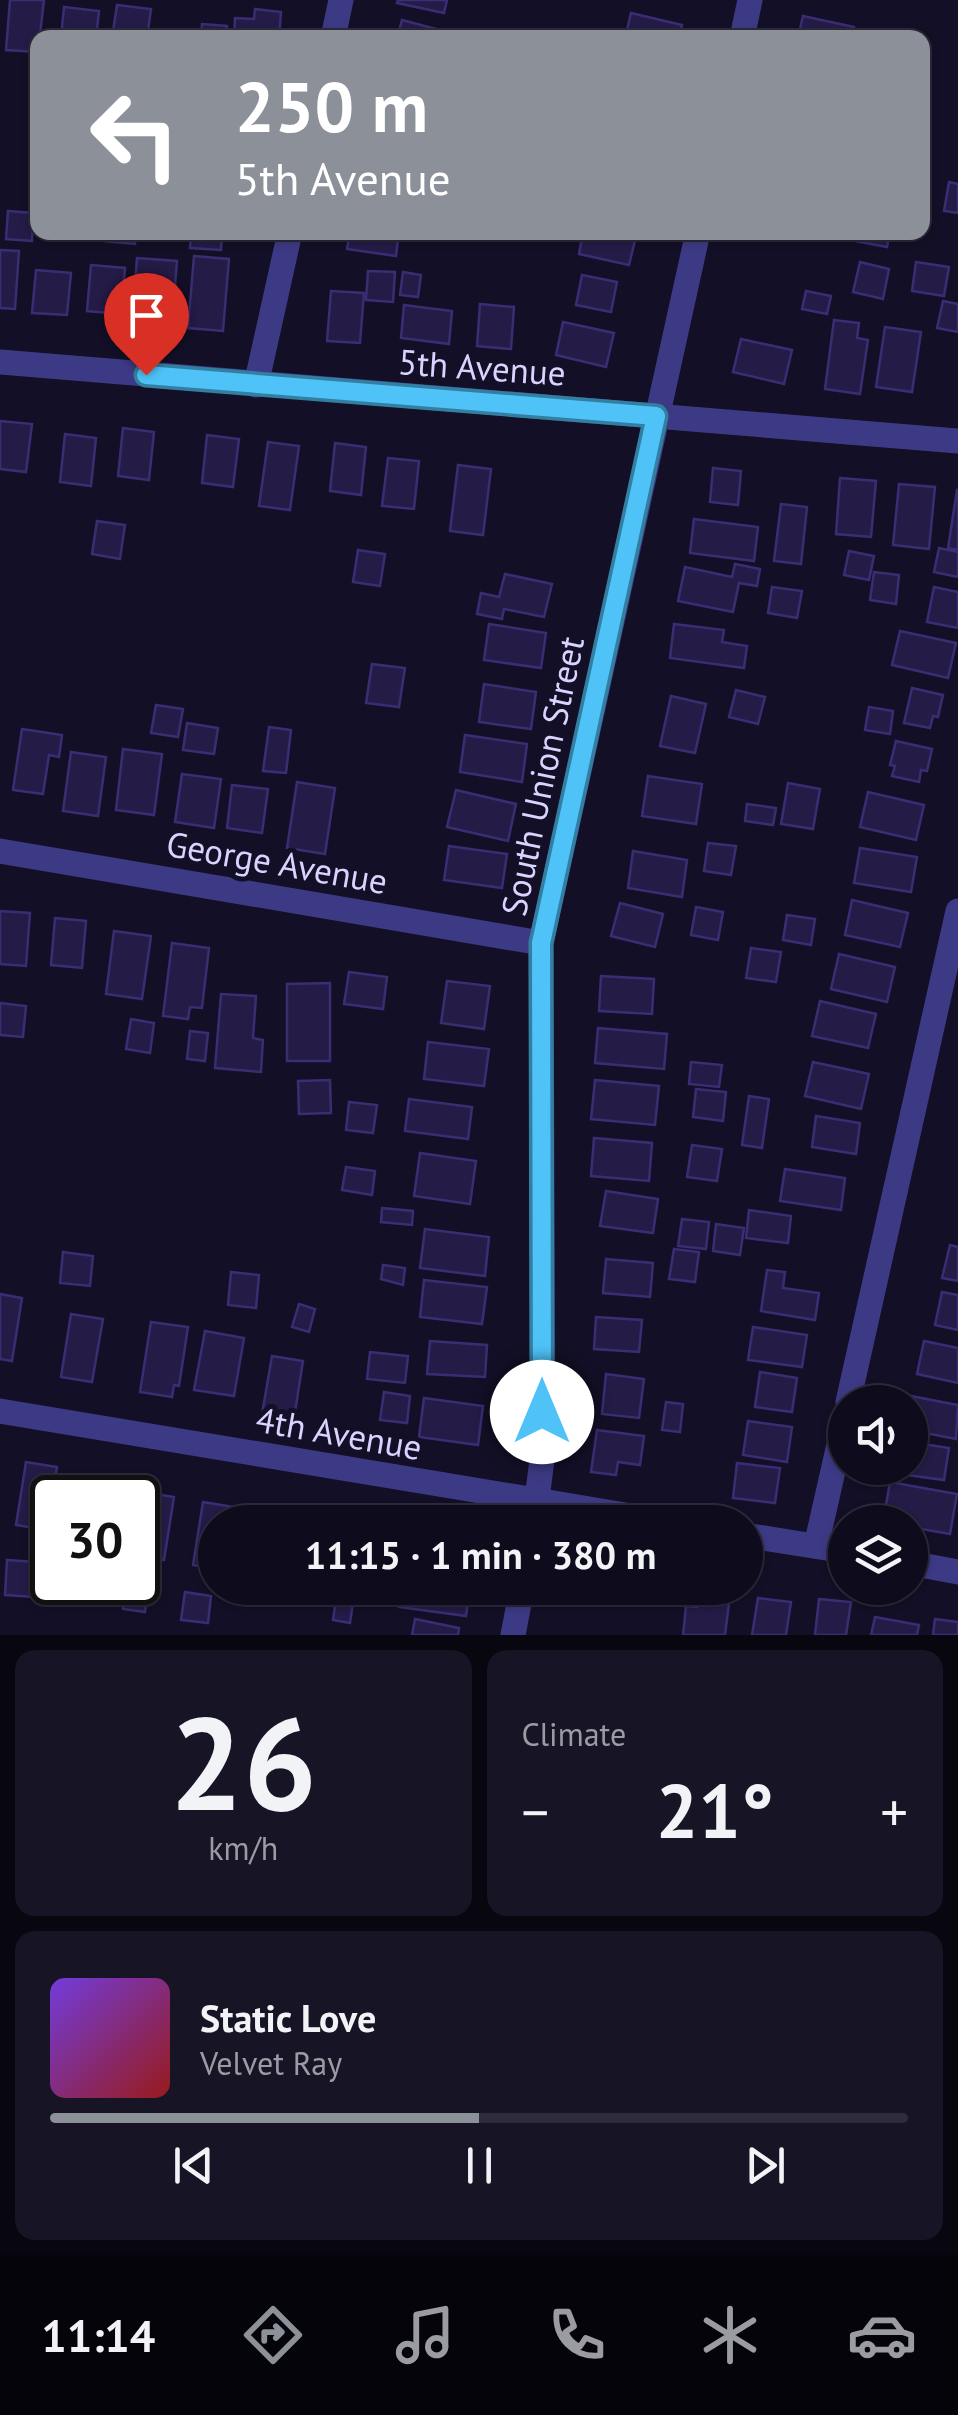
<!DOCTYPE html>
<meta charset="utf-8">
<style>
:root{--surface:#0e0b1c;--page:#171425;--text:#f1f3f6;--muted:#9b9ba3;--line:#2e2b3b;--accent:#8c9099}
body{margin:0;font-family:"PT Sans",sans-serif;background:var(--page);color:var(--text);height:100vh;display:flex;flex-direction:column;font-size:38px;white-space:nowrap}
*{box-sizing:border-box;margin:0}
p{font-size:32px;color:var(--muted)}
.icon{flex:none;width:55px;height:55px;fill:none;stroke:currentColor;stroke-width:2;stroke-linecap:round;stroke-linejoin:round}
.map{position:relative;height:1635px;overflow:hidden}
.sheet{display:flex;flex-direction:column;gap:15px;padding:15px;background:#08060f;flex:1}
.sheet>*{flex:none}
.banner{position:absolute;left:30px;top:30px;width:900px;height:210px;border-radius:20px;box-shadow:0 2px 8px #0004,0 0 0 2px var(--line);background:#8c9099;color:#fff;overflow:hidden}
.fabs{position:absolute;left:828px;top:1385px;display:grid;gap:20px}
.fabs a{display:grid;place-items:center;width:100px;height:100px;border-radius:50%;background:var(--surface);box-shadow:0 2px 8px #0004,0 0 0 2px var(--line);font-size:50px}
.speed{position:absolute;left:30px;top:1475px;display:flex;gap:20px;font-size:50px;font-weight:700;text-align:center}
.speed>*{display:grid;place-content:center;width:130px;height:130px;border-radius:50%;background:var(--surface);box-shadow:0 2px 8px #0004,0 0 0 2px var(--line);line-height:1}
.speed .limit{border:5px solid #111;border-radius:15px;background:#fff;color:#111}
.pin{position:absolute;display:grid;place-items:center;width:85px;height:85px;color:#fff;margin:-102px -42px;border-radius:50% 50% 50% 0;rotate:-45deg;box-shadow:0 0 10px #0007}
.pin .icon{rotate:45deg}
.me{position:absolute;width:110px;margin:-55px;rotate:0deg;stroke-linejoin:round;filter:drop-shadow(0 0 8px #0008)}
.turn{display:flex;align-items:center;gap:35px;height:210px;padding:0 40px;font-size:45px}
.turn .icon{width:130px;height:130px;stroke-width:2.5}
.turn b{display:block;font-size:70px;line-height:85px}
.big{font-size:75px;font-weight:800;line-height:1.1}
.sheet .widget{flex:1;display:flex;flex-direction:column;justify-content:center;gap:15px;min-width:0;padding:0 35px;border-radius:20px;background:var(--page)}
.sheet .dial{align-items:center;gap:0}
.dial b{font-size:130px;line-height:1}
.song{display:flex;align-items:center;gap:30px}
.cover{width:120px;height:120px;border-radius:15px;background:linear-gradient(135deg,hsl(260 70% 55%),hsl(0 70% 35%))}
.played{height:10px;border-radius:5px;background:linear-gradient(90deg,var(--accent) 50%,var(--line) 50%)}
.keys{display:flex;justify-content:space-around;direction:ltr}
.heat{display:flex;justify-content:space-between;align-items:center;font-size:55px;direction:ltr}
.sheet .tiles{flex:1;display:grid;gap:15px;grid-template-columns:1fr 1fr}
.widget:last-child{grid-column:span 2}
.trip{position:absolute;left:198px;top:1505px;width:565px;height:100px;border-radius:50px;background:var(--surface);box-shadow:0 2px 8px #0004,0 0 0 2px var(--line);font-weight:800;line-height:100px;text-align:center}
.dock{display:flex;height:160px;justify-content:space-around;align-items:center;background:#06040b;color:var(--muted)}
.dock .icon{width:70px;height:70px}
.dock .active{color:var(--accent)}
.dock b{font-size:45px;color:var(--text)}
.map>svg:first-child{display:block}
.building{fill:#241b47;stroke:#3b2d73;stroke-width:2.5}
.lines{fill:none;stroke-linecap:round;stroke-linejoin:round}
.street{stroke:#3d3a85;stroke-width:25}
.route-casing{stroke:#337fa1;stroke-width:25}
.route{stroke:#4fc3f7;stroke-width:18}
.labels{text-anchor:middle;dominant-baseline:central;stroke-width:10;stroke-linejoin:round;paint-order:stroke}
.street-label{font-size:35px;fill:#d9d4ff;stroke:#130f26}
</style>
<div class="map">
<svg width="958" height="1635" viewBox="0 0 958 1635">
<rect width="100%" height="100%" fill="#130f26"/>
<!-- building -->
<g class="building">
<path d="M10 0H44L38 52 6 50Z"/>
<path d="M398 0H447L444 13 397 3Z"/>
<path d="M117 5 151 9 147 38H112Z"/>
<path d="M64 7 99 11 96 38H61Z"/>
<path d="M255 9 281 12 279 38H234L235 18 254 19Z"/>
<path d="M631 13 682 25 679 38H625Z"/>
<path d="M803 16 854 27 852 38H798Z"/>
<path d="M402 20 459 35V38H397Z"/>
<path d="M202 24 227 26 226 38H201Z"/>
<path d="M949 182 958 184V213L944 211Z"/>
<path d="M8 211 33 213 32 241 6 239Z"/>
<path d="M104 232H136L135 244 104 241Z"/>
<path d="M191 232H222L221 250 190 248Z"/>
<path d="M350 232H399L396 256 347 249Z"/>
<path d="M583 232H637L629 265 579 254Z"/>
<path d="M856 232H890L887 247 855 241Z"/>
<path d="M0 250 19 251 15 309 0 308Z"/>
<path d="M194 256 229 259 223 331 188 328Z"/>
<path d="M137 258 177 261 172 322 132 319Z"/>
<path d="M860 262 889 269 883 299 853 292Z"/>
<path d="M916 262 949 267 944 296 912 291Z"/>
<path d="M91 265 125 268 121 314 87 311Z"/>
<path d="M36 270 71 273 67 315 32 313Z"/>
<path d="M368 271 395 272 393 302 366 300Z"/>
<path d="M403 272 421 275 418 297 400 295Z"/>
<path d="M582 275 617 282 611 312 576 305Z"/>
<path d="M331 291 364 293 360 343 327 341Z"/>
<path d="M806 291 831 296 827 314 802 309Z"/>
<path d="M943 301 958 304V332L937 328Z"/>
<path d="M480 304 514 307 511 349 477 346Z"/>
<path d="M404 305 452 311 449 344 401 338Z"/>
<path d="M834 320 859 323 857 338 868 340 860 394 825 389Z"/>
<path d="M563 322 614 333 606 367 556 355Z"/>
<path d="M885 327 921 332 912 392 876 387Z"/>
<path d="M741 339 792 350 784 384 733 372Z"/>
<path d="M0 421 32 424 26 472 0 469Z"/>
<path d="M123 428 154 432 149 480 118 476Z"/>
<path d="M65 434 96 438 91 486 60 482Z"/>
<path d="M207 435 239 439 233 487 202 483Z"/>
<path d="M268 442 299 446 290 510 259 506Z"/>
<path d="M335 443 366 447 361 495 330 491Z"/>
<path d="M388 458 419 461 414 509 382 506Z"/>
<path d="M458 465 491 469 483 535 450 531Z"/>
<path d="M713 468 741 471 738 505 710 502Z"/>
<path d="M840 478 876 481 871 537 836 534Z"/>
<path d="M899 484 935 487 929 549 893 545Z"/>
<path d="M957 490H958V550L948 548Z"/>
<path d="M781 504 807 507 801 564 774 561Z"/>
<path d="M694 519 758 527 754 561 690 553Z"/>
<path d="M97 521 125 525 120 559 92 554Z"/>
<path d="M939 548 958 552V577L934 572Z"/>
<path d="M358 550 385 554 380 586 353 582Z"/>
<path d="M849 551 874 556 869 580 844 575Z"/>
<path d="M735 564 760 569 757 586 739 583 733 612 678 601 685 567 732 577Z"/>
<path d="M874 572 899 575 896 604 870 600Z"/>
<path d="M505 574 552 584 544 617 504 609 502 619 477 614 481 593 499 597Z"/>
<path d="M772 587 802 591 797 618 768 613Z"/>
<path d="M934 587 958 592V628L927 622Z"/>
<path d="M489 624 546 633 541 668 484 660Z"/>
<path d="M674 624 724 630 722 642 747 646 744 668 670 658Z"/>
<path d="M900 631 956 643 948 678 892 665Z"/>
<path d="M372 664 405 668 399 707 366 703Z"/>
<path d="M484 684 536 692 531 729 479 722Z"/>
<path d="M912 688 943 695 938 717 933 716 930 728 904 723Z"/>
<path d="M736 690 765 697 758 724 729 717Z"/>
<path d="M671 696 706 704 695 753 660 746Z"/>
<path d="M156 705 183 709 178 737 151 733Z"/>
<path d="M869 707 893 711 890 734 865 730Z"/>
<path d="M187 723 218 728 214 754 183 750Z"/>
<path d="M269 727 291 730 286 773 263 771Z"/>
<path d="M22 729 62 735 59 757 49 755 43 794 13 790Z"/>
<path d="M465 735 527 744 522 782 460 772Z"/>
<path d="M896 741 932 749 927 771 921 770 919 782 892 776 895 766 890 765Z"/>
<path d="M123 749 162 754 154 815 116 810Z"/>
<path d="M71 752 106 757 98 816 63 811Z"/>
<path d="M182 774 221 779 214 828 175 822Z"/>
<path d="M648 776 702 784 696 824 642 816Z"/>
<path d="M297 782 335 788 325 854 287 848Z"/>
<path d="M788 783 820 789 813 829 781 824Z"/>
<path d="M232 785 268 789 262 833 227 828Z"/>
<path d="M456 790 516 804 508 841 447 827Z"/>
<path d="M868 792 924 805 916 840 860 827Z"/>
<path d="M747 804 776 808 773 825 745 821Z"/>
<path d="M708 843 736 846 731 875 704 871Z"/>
<path d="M449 846 507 854 502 888 444 880Z"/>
<path d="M860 848 917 857 911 892 854 883Z"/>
<path d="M633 851 687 860 682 897 628 888Z"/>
<path d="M852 900 908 913 900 947 845 935Z"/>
<path d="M620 903 663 914 655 947 611 936Z"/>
<path d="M696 907 723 912 718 940 691 935Z"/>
<path d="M0 911 30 913 26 966 0 964Z"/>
<path d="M787 915 815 919 811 945 783 940Z"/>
<path d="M55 918 86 921 82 968 51 965Z"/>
<path d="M114 931 151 936 142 999 106 994Z"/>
<path d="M172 943 209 948 202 1008 190 1007 188 1019 163 1016Z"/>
<path d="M751 948 781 952 776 982 746 978Z"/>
<path d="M839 954 895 967 887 1002 831 989Z"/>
<path d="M349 972 387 977 383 1009 344 1004Z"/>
<path d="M601 976 654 979 652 1014 599 1011Z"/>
<path d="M447 981 490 986 484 1029 441 1023Z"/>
<path d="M330 983V1061H287V984Z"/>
<path d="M221 994 256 996 253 1038 263 1040 261 1072 215 1068Z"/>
<path d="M820 1001 876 1014 868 1048 812 1036Z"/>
<path d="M0 1003 26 1006 23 1037 0 1035Z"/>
<path d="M131 1019 154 1023 150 1053 126 1049Z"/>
<path d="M598 1028 667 1034 664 1069 595 1063Z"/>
<path d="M190 1031 208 1033 205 1061 187 1059Z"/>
<path d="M428 1042 489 1049 484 1086 424 1079Z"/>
<path d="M691 1062 722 1065 719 1087 689 1084Z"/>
<path d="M813 1062 869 1074 861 1109 805 1096Z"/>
<path d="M330 1080 331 1113 299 1114 298 1081Z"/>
<path d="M595 1080 659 1086 655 1125 591 1119Z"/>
<path d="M696 1089 726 1092 723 1121 693 1117Z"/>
<path d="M749 1096 769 1099 762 1148 742 1145Z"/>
<path d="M409 1099 472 1107 468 1139 405 1131Z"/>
<path d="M349 1102 377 1105 373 1133 346 1130Z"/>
<path d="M816 1116 860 1123 856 1154 812 1147Z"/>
<path d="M594 1138 652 1143 649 1181 591 1176Z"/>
<path d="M692 1145 722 1149 717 1181 687 1177Z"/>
<path d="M420 1153 476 1161 470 1204 414 1196Z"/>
<path d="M346 1167 375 1171 372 1195 342 1190Z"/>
<path d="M785 1169 845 1178 841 1210 780 1201Z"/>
<path d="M606 1191 658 1199 653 1233 600 1226Z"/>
<path d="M382 1208 413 1211 412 1225 381 1222Z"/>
<path d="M749 1210 791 1216 788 1243 746 1238Z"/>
<path d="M682 1219 709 1222 706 1249 678 1246Z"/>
<path d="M716 1224 744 1228 740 1255 713 1251Z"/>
<path d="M425 1229 489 1237 485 1276 420 1268Z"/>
<path d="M950 1245 958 1247V1281L942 1278Z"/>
<path d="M674 1249 699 1252 695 1282 669 1279Z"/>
<path d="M63 1252 93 1256 90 1286 60 1283Z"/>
<path d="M606 1259 653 1263 650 1297 603 1293Z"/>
<path d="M383 1265 405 1268 403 1285 381 1279Z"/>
<path d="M767 1270 785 1272 783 1288 819 1293 815 1320 761 1311Z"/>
<path d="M231 1272 259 1275 256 1308 228 1305Z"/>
<path d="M424 1280 487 1287 482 1324 420 1317Z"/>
<path d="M942 1292 958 1295V1330L935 1325Z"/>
<path d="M0 1294 22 1298 12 1361 0 1359Z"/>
<path d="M299 1304 315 1309 309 1332 292 1327Z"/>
<path d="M71 1314 103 1319 92 1382 61 1377Z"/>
<path d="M596 1317 642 1320 639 1352 594 1349Z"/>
<path d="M151 1322 188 1327 179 1386 174 1385 172 1397 140 1392Z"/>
<path d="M753 1327 807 1335 802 1367 748 1360Z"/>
<path d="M205 1331 244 1338 234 1396 194 1390Z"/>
<path d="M430 1341 487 1345 485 1377 427 1374Z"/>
<path d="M924 1341 958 1348V1383L917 1374Z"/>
<path d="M370 1352 408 1356 405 1383 367 1379Z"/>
<path d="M272 1356 303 1361 293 1425 261 1420Z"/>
<path d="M760 1372 797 1378 792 1412 755 1407Z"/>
<path d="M606 1374 644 1379 639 1418 602 1414Z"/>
<path d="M384 1392 410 1396 407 1423 380 1420Z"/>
<path d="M911 1396 958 1405 956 1439 910 1430Z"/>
<path d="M424 1398 483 1406 478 1445 419 1437Z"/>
<path d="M666 1402 683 1404 680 1432 662 1430Z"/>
<path d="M748 1421 792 1427 787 1462 743 1455Z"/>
<path d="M597 1430 644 1436 640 1465 618 1462 616 1475 591 1472Z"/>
<path d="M910 1442 949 1448 944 1480 899 1474 900 1468H910Z"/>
<path d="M26 1462 57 1467 47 1530 16 1525Z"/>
<path d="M737 1463 780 1468 775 1503 733 1498Z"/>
<path d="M84 1477 115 1482 113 1498H81Z"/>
<path d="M890 1482 957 1494 950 1534 910 1527V1522H883Z"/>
<path d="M143 1492 174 1497 164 1560 138 1556V1525Z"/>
<path d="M203 1502 234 1507 232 1522H215V1569L193 1565Z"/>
<path d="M262 1510 293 1515 292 1522H260Z"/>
<path d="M7 1560 36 1562 34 1597 5 1595Z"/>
<path d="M138 1570 150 1572 145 1612 123 1609 127 1582H138Z"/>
<path d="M402 1588H470L466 1616 399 1607Z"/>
<path d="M700 1588H731L725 1635H683L686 1606 697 1607Z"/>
<path d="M185 1592 211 1596 208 1623 181 1620Z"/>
<path d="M337 1593 354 1596 350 1623 333 1620Z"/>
<path d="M758 1598 791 1602 786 1635H752Z"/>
<path d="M819 1599 851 1602 846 1635H815Z"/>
<path d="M875 1617 919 1625 917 1635H871Z"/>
<path d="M415 1619 459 1628 458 1635H412Z"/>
<path d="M935 1619 958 1622V1635H933Z"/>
</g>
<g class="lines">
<!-- street -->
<g class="street">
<path d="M333 38 341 0"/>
<path d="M742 38 750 0"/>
<path d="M0 362 958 441"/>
<path d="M256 385 290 232"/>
<path d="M0 851 541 943"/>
<path d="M848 1402 958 911"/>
<path d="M0 1411 667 1522"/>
<path d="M534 1522 543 1452 541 943 698 232"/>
<path d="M745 1535 845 1551"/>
<path d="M816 1546 845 1418"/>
<path d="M910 1563 958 1572"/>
<path d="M513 1635 522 1588"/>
</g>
</g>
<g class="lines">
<!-- route casing -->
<g class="route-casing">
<path id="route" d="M146 375 656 416 541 943 542 1412"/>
</g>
<!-- route -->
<use href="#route" class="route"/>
</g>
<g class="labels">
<!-- street labels -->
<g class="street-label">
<text transform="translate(482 367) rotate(4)">5th Avenue</text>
<text transform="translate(542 776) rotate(-78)">South Union Street</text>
<text transform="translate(277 862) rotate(10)">George Avenue</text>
<text transform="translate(339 1433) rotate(10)">4th Avenue</text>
</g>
</g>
</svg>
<div class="fabs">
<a><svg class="icon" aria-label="sound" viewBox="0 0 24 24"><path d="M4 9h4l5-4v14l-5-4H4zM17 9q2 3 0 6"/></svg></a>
<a><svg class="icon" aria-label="layers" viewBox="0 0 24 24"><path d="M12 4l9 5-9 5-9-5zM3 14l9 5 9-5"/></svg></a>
</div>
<div class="speed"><div class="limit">30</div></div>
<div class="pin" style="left:146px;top:375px;background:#d93025"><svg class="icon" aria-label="arrive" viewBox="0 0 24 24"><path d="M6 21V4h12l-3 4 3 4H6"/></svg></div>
<svg class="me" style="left:542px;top:1412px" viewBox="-20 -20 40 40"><circle r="19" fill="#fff"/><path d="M0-13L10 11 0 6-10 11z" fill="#4fc3f7"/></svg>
<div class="trip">11:15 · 1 min · 380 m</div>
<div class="banner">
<div class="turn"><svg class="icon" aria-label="left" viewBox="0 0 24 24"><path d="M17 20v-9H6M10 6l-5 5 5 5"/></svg><div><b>250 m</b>5th Avenue</div></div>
</div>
</div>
<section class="sheet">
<div class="tiles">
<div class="widget dial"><b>26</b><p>km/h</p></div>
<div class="widget"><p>Climate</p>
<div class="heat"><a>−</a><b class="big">21°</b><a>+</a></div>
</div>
<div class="widget">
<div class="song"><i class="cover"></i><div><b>Static Love</b><p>Velvet Ray</p></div></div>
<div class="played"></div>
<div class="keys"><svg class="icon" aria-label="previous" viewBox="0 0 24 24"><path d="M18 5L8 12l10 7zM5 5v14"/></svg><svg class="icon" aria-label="pause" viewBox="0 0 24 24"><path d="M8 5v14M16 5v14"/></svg><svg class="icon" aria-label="next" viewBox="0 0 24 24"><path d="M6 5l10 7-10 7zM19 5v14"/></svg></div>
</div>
</div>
</section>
<nav class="dock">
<b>11:14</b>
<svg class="icon active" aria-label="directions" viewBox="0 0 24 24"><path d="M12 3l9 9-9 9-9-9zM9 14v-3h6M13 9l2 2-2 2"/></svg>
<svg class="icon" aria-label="music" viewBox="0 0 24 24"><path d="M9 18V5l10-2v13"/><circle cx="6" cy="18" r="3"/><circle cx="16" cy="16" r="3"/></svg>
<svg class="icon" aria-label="phone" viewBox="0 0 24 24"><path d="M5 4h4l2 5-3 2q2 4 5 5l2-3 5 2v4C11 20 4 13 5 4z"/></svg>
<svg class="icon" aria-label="climate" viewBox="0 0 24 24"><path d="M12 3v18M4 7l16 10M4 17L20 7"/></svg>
<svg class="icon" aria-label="car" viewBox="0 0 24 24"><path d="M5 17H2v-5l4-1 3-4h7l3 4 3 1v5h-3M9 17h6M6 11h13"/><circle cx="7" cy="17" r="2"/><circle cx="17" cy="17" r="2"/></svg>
</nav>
